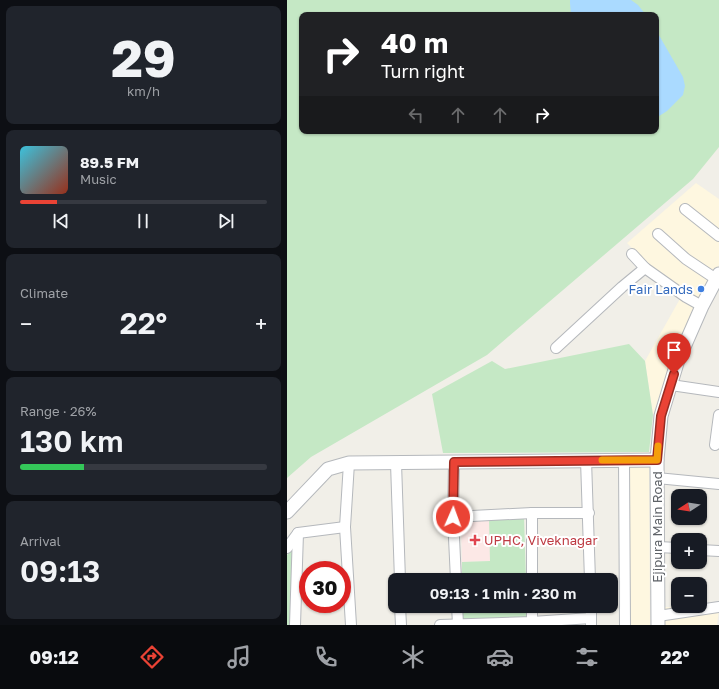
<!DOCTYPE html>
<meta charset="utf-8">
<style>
:root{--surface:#171b24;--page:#20242c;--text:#f1f3f6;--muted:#9ea1a6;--line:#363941;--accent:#ea4335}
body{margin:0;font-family:"Golos Text",sans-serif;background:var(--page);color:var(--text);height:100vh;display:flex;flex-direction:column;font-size:15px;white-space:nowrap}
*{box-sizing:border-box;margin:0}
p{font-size:13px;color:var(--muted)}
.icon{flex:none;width:22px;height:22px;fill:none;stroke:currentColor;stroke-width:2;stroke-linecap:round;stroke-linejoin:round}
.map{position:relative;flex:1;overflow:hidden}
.sheet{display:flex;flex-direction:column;gap:6px;padding:6px;background:#0d0f14;width:287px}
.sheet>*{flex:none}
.guide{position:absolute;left:12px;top:12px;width:360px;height:122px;border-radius:8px;box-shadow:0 1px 3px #0004;background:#202124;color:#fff;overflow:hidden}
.needle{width:26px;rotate:258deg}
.fabs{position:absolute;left:384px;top:489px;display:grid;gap:8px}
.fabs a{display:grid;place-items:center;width:36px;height:36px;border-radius:8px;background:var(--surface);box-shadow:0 1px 3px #0004;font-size:20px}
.speed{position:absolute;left:12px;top:561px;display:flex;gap:8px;font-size:20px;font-weight:700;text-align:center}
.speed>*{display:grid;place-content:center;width:52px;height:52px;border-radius:50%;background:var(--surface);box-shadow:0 1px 3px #0004;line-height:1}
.speed .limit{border:6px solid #d22;background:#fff;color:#111}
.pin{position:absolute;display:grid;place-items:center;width:34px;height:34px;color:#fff;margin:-41px -17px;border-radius:50% 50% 50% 0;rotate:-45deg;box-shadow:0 0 4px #0007}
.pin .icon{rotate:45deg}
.me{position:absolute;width:44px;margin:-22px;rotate:2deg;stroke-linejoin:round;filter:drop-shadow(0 0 3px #0008)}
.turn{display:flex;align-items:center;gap:14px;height:84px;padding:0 16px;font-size:18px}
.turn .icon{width:52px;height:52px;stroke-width:2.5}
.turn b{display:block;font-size:28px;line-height:34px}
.lanes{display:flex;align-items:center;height:38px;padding:0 16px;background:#0003;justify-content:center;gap:20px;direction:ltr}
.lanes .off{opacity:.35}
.big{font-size:30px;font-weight:600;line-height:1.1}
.sheet .tile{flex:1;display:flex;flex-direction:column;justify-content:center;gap:6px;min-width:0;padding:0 14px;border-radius:8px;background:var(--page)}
.sheet .dial{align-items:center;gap:0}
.dial b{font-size:52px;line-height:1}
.song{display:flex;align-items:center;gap:12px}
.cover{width:48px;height:48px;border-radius:6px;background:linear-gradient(135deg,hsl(190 70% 55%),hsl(10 70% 35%))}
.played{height:4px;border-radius:2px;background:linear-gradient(90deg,var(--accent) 15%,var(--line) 15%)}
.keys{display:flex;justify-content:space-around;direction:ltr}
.heat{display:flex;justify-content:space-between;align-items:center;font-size:22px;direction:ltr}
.charge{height:6px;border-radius:3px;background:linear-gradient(90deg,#34c759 26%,var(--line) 0)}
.trip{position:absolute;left:101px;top:573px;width:230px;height:40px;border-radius:8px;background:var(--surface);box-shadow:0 1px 3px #0004;font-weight:600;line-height:40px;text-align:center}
.tab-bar{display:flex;height:64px;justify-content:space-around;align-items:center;background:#090b0e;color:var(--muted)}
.tab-bar .icon{width:28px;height:28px}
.tab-bar .active{color:var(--accent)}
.tab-bar b{font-size:18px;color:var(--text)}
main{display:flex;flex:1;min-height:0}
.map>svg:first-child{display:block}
.commercial{fill:#fef7e0}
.medical{fill:#fce8e6}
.green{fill:#c5e8c5;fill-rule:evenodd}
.water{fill:#aadaff}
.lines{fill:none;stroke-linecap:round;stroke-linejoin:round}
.minor-casing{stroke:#b5b8bc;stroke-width:12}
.tertiary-casing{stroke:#b5b8bc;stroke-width:15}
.minor{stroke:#fff;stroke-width:10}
.tertiary{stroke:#fff;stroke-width:13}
.route-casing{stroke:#982c22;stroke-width:10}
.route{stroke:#ea4335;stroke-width:7}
.slow{stroke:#f59e0b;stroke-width:7}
.shop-dot{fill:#3f7fe0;stroke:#fff;stroke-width:1.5}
.health-dot{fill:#e0444e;stroke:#fff;stroke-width:1.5}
.labels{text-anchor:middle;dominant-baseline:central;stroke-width:4;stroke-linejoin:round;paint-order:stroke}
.shop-label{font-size:13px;fill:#366cbe;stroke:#fff;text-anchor:end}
.street-label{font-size:13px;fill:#5f6368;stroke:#fff}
.health-label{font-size:13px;fill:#be3a42;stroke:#fff;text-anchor:start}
</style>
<main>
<section class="sheet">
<div class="tile dial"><b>29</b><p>km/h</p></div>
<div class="tile">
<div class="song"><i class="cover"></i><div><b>89.5 FM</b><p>Music</p></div></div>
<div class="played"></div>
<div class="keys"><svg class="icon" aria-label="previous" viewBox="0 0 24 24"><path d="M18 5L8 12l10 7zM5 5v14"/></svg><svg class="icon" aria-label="pause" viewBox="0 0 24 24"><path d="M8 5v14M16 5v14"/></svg><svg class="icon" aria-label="next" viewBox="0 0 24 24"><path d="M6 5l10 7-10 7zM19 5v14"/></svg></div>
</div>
<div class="tile"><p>Climate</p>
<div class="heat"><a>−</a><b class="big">22°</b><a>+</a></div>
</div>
<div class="tile"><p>Range · 26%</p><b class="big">130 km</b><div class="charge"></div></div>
<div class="tile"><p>Arrival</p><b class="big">09:13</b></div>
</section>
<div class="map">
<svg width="432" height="625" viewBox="0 0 432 625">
<rect width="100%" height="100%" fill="#f1efe8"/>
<!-- commercial -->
<g class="commercial">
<path d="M409 183 432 199V265L425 280 384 360 366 415 358 361 394 297 340 243Z"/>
<path d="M343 452H362L363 625H341Z"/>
<path d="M378 607 432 610 430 625H378Z"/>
</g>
<!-- medical -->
<path class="medical" d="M202 518 203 561 175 562 174 519Z"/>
<!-- green -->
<g class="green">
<path d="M0 0H432V147L406 179 200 355 24 457 0 478ZM15 15H369V131H15Z"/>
<path d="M342 344 358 361 366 415 362 452 156 453 145 394 205 361 218 369Z"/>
<path d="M237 517 239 580H175V562L203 561 202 518Z"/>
<path d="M6 548 3 625H0V555Z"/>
<path d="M176 606H239L240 618 176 620Z"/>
</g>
<!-- water -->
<g class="water">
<path d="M283 0H344L351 5 359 15H284L283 3Z"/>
<path d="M369 30 396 77 398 86 396 95 380 111 369 118Z"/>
</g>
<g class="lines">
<!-- minor casing -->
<g class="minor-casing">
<g id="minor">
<path d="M398 209 432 236"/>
<path d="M371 234 399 259 429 279"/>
<path d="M358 268 399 297 415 306"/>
<path d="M269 348 335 287 358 268 345 254"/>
<path d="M384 385 432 392"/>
<path d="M428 445 432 415"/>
<path d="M299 460 303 580"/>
<path d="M337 460 338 625"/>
<path d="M167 462 166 517 169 580"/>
<path d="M62 463 58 527 64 625"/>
<path d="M109 463 113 580"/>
<path d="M370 478 432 484"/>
<path d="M166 517 245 513H302"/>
<path d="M371 547 391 548"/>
<path d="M0 548 11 533 58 527"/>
<path d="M413 550 432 551"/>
<path d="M245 580V513"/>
<path d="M113 606 114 625"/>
<path d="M170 606 171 624"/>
<path d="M304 606V625"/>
<path d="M371 616 432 607"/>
<path d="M245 622V606"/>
<path d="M8 625 11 533"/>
<path d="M153 625 245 622 304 618"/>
</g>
</g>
<!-- tertiary casing -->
<g class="tertiary-casing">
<g id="tertiary">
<path d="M0 512 41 469 62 463 370 460"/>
<path d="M371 625 370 460 374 416 390 363 415 306 432 274"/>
</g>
</g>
<!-- minor -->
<use href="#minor" class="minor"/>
<!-- tertiary -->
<use href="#tertiary" class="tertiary"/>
</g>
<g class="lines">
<!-- route casing -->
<g class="route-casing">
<path id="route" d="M166 517 167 462 370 460 374 416 387 374"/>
</g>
<!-- route -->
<use href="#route" class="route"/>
<!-- slow -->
<path class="slow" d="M315 460H370L371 446"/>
</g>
<!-- markers -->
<circle class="shop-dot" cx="414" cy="289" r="4"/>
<path class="health-dot" d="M186 534h4v4h4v4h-4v4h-4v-4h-4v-4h4z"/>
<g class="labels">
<!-- shop labels -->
<g class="shop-label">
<text x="406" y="289">Fair Lands</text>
</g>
<!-- street labels -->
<g class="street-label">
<text transform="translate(370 527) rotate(-90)">Ejipura Main Road</text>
</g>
<!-- health labels -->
<g class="health-label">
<text x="197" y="540">UPHC, Viveknagar</text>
</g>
</g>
</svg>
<div class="fabs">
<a><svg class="needle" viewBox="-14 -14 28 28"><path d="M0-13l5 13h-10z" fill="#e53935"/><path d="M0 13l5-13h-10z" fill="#9ea1a6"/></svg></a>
<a>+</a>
<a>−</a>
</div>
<div class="speed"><div class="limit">30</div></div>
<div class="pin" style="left:387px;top:374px;background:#d93025"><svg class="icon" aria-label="arrive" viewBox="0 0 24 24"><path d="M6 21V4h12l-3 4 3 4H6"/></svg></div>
<svg class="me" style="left:166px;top:517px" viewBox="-20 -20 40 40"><circle r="17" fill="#ea4335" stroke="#fff" stroke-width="3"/><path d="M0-11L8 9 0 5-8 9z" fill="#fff"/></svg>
<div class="trip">09:13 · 1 min · 230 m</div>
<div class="guide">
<div class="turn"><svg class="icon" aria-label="right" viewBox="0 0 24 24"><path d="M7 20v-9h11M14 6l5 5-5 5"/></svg><div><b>40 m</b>Turn right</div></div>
<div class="lanes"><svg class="icon off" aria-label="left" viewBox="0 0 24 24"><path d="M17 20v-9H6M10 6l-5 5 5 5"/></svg><svg class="icon off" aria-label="ahead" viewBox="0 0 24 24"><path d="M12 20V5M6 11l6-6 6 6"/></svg><svg class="icon off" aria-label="ahead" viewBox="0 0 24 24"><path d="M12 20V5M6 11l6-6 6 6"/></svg><svg class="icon" aria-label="right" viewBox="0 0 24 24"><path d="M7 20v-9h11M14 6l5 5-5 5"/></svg></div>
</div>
</div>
</main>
<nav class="tab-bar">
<b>09:12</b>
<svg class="icon active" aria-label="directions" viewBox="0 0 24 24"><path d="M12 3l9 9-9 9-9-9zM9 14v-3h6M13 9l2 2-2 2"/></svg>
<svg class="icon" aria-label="music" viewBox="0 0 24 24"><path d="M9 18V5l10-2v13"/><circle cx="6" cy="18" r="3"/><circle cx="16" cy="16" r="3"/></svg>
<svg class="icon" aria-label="phone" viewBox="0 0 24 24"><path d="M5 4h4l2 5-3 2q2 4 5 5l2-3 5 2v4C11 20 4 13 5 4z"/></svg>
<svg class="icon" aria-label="climate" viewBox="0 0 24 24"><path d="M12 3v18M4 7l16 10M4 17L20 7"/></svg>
<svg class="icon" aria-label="car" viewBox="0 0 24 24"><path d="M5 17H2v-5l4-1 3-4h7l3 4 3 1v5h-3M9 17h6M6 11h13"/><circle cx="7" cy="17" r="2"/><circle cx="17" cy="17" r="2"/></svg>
<svg class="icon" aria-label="filters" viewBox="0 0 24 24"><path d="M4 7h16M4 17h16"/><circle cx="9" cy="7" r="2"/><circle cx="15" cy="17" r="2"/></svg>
<b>22°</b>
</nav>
